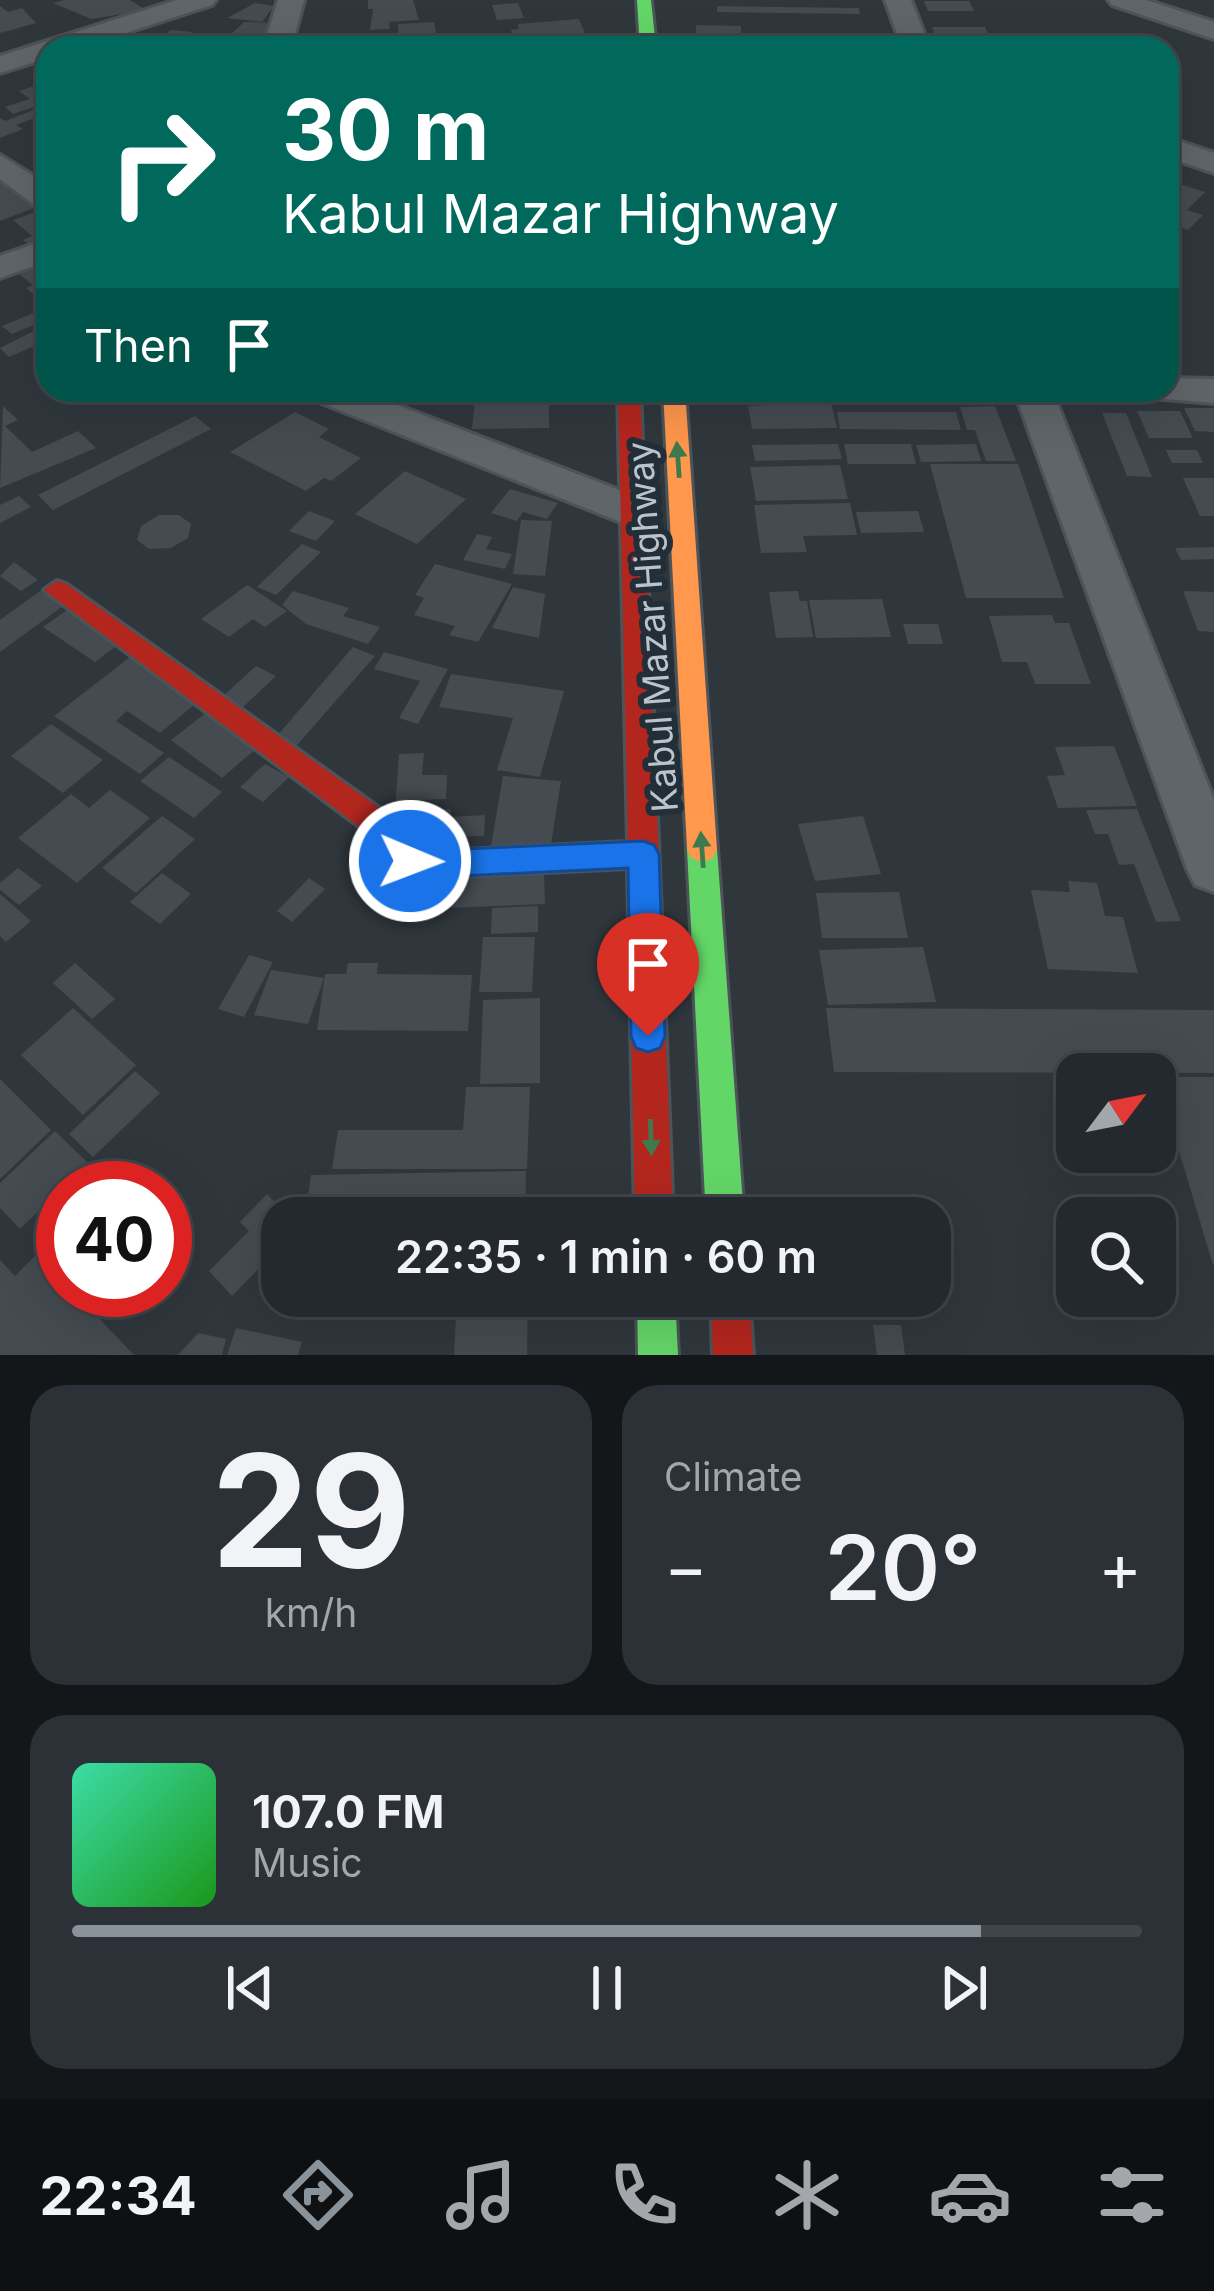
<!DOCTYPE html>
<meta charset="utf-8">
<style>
:root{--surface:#23292e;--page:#2b3136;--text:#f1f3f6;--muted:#a3a6aa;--line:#40454a;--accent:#8a939a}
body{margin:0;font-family:Inter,sans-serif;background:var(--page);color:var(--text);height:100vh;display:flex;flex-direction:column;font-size:45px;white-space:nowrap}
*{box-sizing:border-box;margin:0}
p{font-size:39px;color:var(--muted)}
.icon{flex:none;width:66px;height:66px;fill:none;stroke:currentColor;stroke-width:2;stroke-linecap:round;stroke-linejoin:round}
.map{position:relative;height:1355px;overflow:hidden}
.drawer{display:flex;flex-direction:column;gap:30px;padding:30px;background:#131719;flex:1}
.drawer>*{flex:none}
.hud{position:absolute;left:36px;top:36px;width:1143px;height:366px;border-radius:36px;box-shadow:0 12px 48px #0002,0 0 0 3px var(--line);background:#00695c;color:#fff;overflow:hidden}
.needle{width:78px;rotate:58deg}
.buttons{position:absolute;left:1056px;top:1053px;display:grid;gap:24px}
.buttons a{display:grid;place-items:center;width:120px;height:120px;border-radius:24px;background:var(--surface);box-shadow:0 12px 48px #0002,0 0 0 3px var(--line);font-size:60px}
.speed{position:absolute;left:36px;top:1161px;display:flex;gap:24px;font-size:60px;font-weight:700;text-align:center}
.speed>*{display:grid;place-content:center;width:156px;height:156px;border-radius:50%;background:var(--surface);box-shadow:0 12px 48px #0002,0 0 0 3px var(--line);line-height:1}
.speed .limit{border:18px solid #d22;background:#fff;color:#111}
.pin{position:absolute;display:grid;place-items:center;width:102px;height:102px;color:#fff;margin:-123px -51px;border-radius:50% 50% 50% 0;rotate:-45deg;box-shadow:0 0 12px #0007}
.pin .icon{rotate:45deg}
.me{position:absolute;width:132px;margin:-66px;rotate:91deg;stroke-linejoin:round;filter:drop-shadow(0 0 9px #0008)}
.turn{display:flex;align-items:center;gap:42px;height:252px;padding:0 48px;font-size:54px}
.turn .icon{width:156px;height:156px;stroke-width:2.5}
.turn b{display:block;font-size:84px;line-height:102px}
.then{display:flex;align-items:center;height:114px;padding:0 48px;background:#0003;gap:24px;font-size:45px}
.big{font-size:90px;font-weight:600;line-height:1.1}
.drawer .tile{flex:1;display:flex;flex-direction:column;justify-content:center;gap:18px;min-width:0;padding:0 42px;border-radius:36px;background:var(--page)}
.drawer .dial{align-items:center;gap:0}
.dial b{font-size:156px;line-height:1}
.song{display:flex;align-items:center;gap:36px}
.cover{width:144px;height:144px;border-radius:18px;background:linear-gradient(135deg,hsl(160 70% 55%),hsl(120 70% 35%))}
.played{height:12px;border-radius:6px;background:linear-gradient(90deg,var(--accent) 85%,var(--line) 85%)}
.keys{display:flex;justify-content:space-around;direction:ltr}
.heat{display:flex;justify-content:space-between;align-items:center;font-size:66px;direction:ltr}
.drawer .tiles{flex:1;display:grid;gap:30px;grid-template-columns:1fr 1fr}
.tile:last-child{grid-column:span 2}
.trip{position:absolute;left:261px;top:1197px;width:690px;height:120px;border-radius:36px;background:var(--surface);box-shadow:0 12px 48px #0002,0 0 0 3px var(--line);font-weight:600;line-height:120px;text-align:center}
.menu{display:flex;height:192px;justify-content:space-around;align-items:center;background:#0e1012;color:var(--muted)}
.menu .icon{width:84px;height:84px}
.menu .on{color:var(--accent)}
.menu b{font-size:54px;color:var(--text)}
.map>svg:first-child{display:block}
.building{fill:#444b51}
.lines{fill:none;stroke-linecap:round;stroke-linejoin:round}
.street-casing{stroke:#4d5459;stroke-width:6}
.fast-casing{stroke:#4d5459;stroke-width:6}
.slow-casing{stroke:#4d5459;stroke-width:6}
.jam-casing{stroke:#4d5459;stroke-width:6}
.street{fill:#60656a;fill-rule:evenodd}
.fast{fill:#63d668;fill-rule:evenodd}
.slow{fill:#ff974d;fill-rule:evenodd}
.jam{fill:#b3261e;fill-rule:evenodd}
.oneway{fill:#3f7a4e}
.route{fill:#1a73e8;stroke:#114b97;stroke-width:3}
.labels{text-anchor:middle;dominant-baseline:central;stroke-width:12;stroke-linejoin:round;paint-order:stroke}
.street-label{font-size:36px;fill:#bbc4cc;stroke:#222e38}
</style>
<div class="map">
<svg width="1214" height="1355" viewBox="0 0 1214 1355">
<rect width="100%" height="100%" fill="#2f373d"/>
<!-- building -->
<g class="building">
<path d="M64 0H130L146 10 91 19 53 3Z"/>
<path d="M368 0H413L419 20 389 22 390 29 370 30 373 9H368Z"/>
<path d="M924 1H969L974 11H928Z"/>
<path d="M255 3 274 6 262 22 227 18Z"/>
<path d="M518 3 524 18 497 20 492 5Z"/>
<path d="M0 6 8 12 22 8 36 23 0 33Z"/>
<path d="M717 6 859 8 860 14 717 12Z"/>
<path d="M579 19 591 47 527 48 524 40 515 41 511 30 519 29 518 24Z"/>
<path d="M244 22 278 23 261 48H216Z"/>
<path d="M434 22 437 39 399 42 398 24Z"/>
<path d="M696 25 741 26V35L696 40Z"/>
<path d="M932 27H985L990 38 936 37Z"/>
<path d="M170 30 192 32 173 48H155Z"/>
<path d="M735 37 824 38 826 48H736Z"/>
<path d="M41 84 48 85V107L43 104 13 114 5 107 30 99 19 91Z"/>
<path d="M42 107 48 113 16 125 23 129 0 138V118L5 121Z"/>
<path d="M0 180 34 208 0 221Z"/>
<path d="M1167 180 1205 192 1187 210 1203 215 1188 230 1176 226 1167 235Z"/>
<path d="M38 211 48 219V238L30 245 23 240 32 236 13 220Z"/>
<path d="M48 261V301L44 303 26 288 33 285 18 273Z"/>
<path d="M48 307V319L12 334 2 326Z"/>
<path d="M44 326 48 340 9 357 0 348Z"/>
<path d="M476 390H549V428L472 429Z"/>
<path d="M831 402 837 428 752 429 748 406Z"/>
<path d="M3 406 18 420 5 426 32 452 78 431 96 448 0 488Z"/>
<path d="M995 406 1016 461H986L975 430H967L960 407Z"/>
<path d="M1184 408H1214V432L1195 431Z"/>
<path d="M1137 411H1180L1193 438H1149Z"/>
<path d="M295 412 329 429 319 437 361 458 331 481 324 478 306 491 230 452Z"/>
<path d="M837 412H956L961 430 840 429Z"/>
<path d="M1102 413H1126L1152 477 1127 476Z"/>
<path d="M195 416 211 429 53 510 38 495Z"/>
<path d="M838 444 842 459 755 461 752 445Z"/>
<path d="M844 444H911L916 464H848Z"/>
<path d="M976 444 981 461 921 462 916 445Z"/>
<path d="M1166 450H1197L1203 463H1172Z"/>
<path d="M930 464H1018L1064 598H966Z"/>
<path d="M840 465 848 499 756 501 750 467Z"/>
<path d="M405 471 466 499 417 544 355 514Z"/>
<path d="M1183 478H1214V516H1200Z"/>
<path d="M510 489 558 503 547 519 523 512 517 521 491 513Z"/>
<path d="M19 496 31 507 0 523V505Z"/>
<path d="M850 503 857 535 803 536 807 552 761 553 754 505Z"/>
<path d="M309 511 335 521 316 541 289 531Z"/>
<path d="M918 511 924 532 861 533 856 512Z"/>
<path d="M159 515H179L191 524 188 538 171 548 149 549 137 540 141 526Z"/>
<path d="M521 520 552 521 545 576 513 574Z"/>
<path d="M477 534 492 537 486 549 512 554 505 569 463 560Z"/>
<path d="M302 544 321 552 276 595 257 587Z"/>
<path d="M1214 547V559L1181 560 1175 548Z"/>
<path d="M14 562 38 580 21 591 0 576Z"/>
<path d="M435 564 512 584 478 642 449 635 455 626 414 615 424 598 415 595Z"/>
<path d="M247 585 287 611 265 627 253 619 229 637 201 619Z"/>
<path d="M513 587 545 594 539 638 492 628Z"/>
<path d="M40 591 63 606 0 652V620Z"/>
<path d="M293 591 349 608 343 616 380 627 368 644 306 624 282 605Z"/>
<path d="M798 591 800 601H807L813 637 776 638 769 592Z"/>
<path d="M1183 591 1214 592V632L1198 631Z"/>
<path d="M882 599 891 637 816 638 809 600Z"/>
<path d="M67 610 119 644 95 662 43 627Z"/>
<path d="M1052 615 1055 623H1069L1091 684H1035L1027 662H1002L989 616Z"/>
<path d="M903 624H938L943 644H908Z"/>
<path d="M353 647 375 656 291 752 271 743Z"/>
<path d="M384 652 448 669 418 724 399 718 420 681 374 669Z"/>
<path d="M130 657 199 701 160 733 127 711 116 721 164 753 140 774 54 716Z"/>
<path d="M256 666 276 676 242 708 222 697Z"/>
<path d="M451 674 564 691 540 777 497 770 513 718 439 707Z"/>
<path d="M207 712 257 748 222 778 171 740Z"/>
<path d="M51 724 103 760 63 793 11 756Z"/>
<path d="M1114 746 1137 806 1058 808 1047 776 1065 775 1055 747Z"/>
<path d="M424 753 422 775H447L446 799 420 800V811L395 812 399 754Z"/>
<path d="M169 757 222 792 194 818 140 781Z"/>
<path d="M265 764 289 777 263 802 240 787Z"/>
<path d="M503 776 561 781 550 851 491 846Z"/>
<path d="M110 790 150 818 77 883 18 838 71 794 89 808Z"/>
<path d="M451 809 450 817 485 815 484 836 427 838 430 810Z"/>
<path d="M1137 809 1181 921 1156 922 1134 864 1119 865 1108 834H1095L1086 810Z"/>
<path d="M162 816 195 839 136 893 102 868Z"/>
<path d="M863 816 881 874 815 881 798 824Z"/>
<path d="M18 868 42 886 19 905 0 890V883Z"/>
<path d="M544 872 545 904 397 910 399 878Z"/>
<path d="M162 873 191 894 160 924 130 902Z"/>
<path d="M309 878 325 889 292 922 277 911Z"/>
<path d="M1068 881 1097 883 1105 916 1123 917 1138 973 1048 969 1031 890 1070 892Z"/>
<path d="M899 892 908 938H822L816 893Z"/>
<path d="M0 894 31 921 6 942 0 936Z"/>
<path d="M538 906V932L491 934 492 908Z"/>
<path d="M483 937H535L532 992H479Z"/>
<path d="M923 947 936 1002 828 1005 819 950Z"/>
<path d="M249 955 273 962 244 1017 218 1009Z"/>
<path d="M75 963 115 999 92 1019 53 983Z"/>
<path d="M348 963H378L377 974 472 975 468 1031 317 1030 325 974H346Z"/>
<path d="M271 970 324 978 308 1024 254 1015Z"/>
<path d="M540 998V1083L480 1084 483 1000Z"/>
<path d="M73 1008 136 1065 83 1115 21 1055Z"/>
<path d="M826 1008 1214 1010V1073L834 1072Z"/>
<path d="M135 1071 160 1093 93 1157 69 1134Z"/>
<path d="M1157 1077H1214V1265H1213Z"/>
<path d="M0 1079 51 1130 0 1179Z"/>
<path d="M466 1087H530L527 1169H332L338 1130H463Z"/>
<path d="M55 1131 88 1163 20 1229 0 1208V1183Z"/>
<path d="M526 1171 525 1215 305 1218 311 1175Z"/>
<path d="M267 1194 290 1218H282V1245L232 1296 209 1271 249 1231 240 1222Z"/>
<path d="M38 1253 63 1280V1290H72L134 1355H0V1260L15 1276Z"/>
<path d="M457 1296H528L527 1355H454Z"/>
<path d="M873 1325H901L905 1355H877Z"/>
<path d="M236 1328 302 1342 298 1355H227Z"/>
<path d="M198 1333 226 1339 222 1355H178Z"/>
</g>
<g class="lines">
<!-- street casing -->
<g class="street-casing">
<g id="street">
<path d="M177 0H216L212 5 79 48H48V58L0 73V56Z"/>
<path d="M278 0H304L291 48H263Z"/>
<path d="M885 0H911L930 48H902Z"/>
<path d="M1108 0H1146L1214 22V39L1112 5Z"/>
<path d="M1167 137 1214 153V173L1167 157Z"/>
<path d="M0 155 48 185V210L37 207 0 179Z"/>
<path d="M48 239V261L0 278V256Z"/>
<path d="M1167 378 1214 379V403L1153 398 1148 390H1167Z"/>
<path d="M304 390H358L648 501 654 511 648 521 633 525 618 521 309 398Z"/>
<path d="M1014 390H1052L1214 800V892L1195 885 1187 869Z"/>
</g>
</g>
<!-- fast casing -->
<g class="fast-casing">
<g id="fast">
<path d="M637 0H651L656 48H640Z"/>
<path d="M702 836 713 840 717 849 744 1218H706L687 849 691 840Z"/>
<path d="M637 1296H675L678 1355H638Z"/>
</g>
</g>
<!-- slow casing -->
<g class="slow-casing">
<path id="slow" d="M663 390H685L717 849 713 858 702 862 691 858 687 849Z"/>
</g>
<!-- jam casing -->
<g class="jam-casing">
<g id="jam">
<path d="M618 390H640L673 1218H635L628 868 418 878C400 872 397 865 388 848L44 590 57 581 66 584 410 830 421 852 628 842Z"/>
<path d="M711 1296H749L753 1355H713Z"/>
</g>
</g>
<!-- street -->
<use href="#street" class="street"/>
<!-- fast -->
<use href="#fast" class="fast"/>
<!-- slow -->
<use href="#slow" class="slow"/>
<!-- jam -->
<use href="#jam" class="jam"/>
</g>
<!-- one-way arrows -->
<defs><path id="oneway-solid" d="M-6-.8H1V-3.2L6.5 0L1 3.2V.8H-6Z" transform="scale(3)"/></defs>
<g class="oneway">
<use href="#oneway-solid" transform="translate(678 460) rotate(-94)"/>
<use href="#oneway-solid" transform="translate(702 850) rotate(-94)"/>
<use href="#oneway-solid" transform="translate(651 1137) rotate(88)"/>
</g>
<!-- route -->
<path class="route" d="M643 841 654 845 659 854 665 1036 660 1048 648 1052 636 1048 631 1036 628 868 418 878 400 870 395 861 400 851 410 848 421 851Z"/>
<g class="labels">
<!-- street labels -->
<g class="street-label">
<text transform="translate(652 627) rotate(-94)">Kabul Mazar Highway</text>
</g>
</g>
</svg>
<div class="buttons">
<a><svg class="needle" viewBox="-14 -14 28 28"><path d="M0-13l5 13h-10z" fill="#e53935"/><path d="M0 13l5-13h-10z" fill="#a3a6aa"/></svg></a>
<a><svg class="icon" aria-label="search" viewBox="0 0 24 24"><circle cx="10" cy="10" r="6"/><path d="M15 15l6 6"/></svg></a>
</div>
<div class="speed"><div class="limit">40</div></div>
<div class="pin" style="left:648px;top:1036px;background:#d93025"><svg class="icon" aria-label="arrive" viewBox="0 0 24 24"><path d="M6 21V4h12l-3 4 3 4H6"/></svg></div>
<svg class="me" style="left:410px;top:861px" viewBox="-20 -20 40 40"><circle r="17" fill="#1a73e8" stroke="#fff" stroke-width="3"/><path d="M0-11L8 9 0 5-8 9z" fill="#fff"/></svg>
<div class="trip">22:35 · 1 min · 60 m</div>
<div class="hud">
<div class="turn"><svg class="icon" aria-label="right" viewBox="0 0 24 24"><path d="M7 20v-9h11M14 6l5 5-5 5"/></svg><div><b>30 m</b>Kabul Mazar Highway</div></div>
<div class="then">Then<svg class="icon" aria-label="arrive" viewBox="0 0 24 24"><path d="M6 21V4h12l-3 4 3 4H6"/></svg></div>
</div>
</div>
<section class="drawer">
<div class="tiles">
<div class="tile dial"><b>29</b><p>km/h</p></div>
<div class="tile"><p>Climate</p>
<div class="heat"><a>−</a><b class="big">20°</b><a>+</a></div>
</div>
<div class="tile">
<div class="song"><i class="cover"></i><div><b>107.0 FM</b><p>Music</p></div></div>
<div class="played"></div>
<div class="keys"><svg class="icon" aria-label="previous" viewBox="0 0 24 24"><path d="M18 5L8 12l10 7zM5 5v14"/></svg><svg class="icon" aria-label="pause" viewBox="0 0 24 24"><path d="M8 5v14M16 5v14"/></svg><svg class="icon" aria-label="next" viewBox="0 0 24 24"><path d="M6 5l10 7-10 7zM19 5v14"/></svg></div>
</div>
</div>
</section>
<nav class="menu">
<b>22:34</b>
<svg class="icon on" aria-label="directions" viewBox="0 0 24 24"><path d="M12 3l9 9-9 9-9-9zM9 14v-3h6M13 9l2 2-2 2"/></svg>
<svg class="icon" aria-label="music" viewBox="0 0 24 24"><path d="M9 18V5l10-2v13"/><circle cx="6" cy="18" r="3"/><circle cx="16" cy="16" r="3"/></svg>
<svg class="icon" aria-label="phone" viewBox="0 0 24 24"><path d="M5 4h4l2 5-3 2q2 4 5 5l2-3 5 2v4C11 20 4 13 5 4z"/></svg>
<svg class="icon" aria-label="climate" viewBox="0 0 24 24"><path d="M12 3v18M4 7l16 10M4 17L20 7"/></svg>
<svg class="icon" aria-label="car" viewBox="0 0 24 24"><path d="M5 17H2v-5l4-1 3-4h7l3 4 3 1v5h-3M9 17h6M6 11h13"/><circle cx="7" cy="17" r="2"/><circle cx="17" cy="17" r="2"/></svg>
<svg class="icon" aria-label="filters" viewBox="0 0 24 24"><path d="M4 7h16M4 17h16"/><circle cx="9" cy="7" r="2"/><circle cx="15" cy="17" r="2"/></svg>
</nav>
